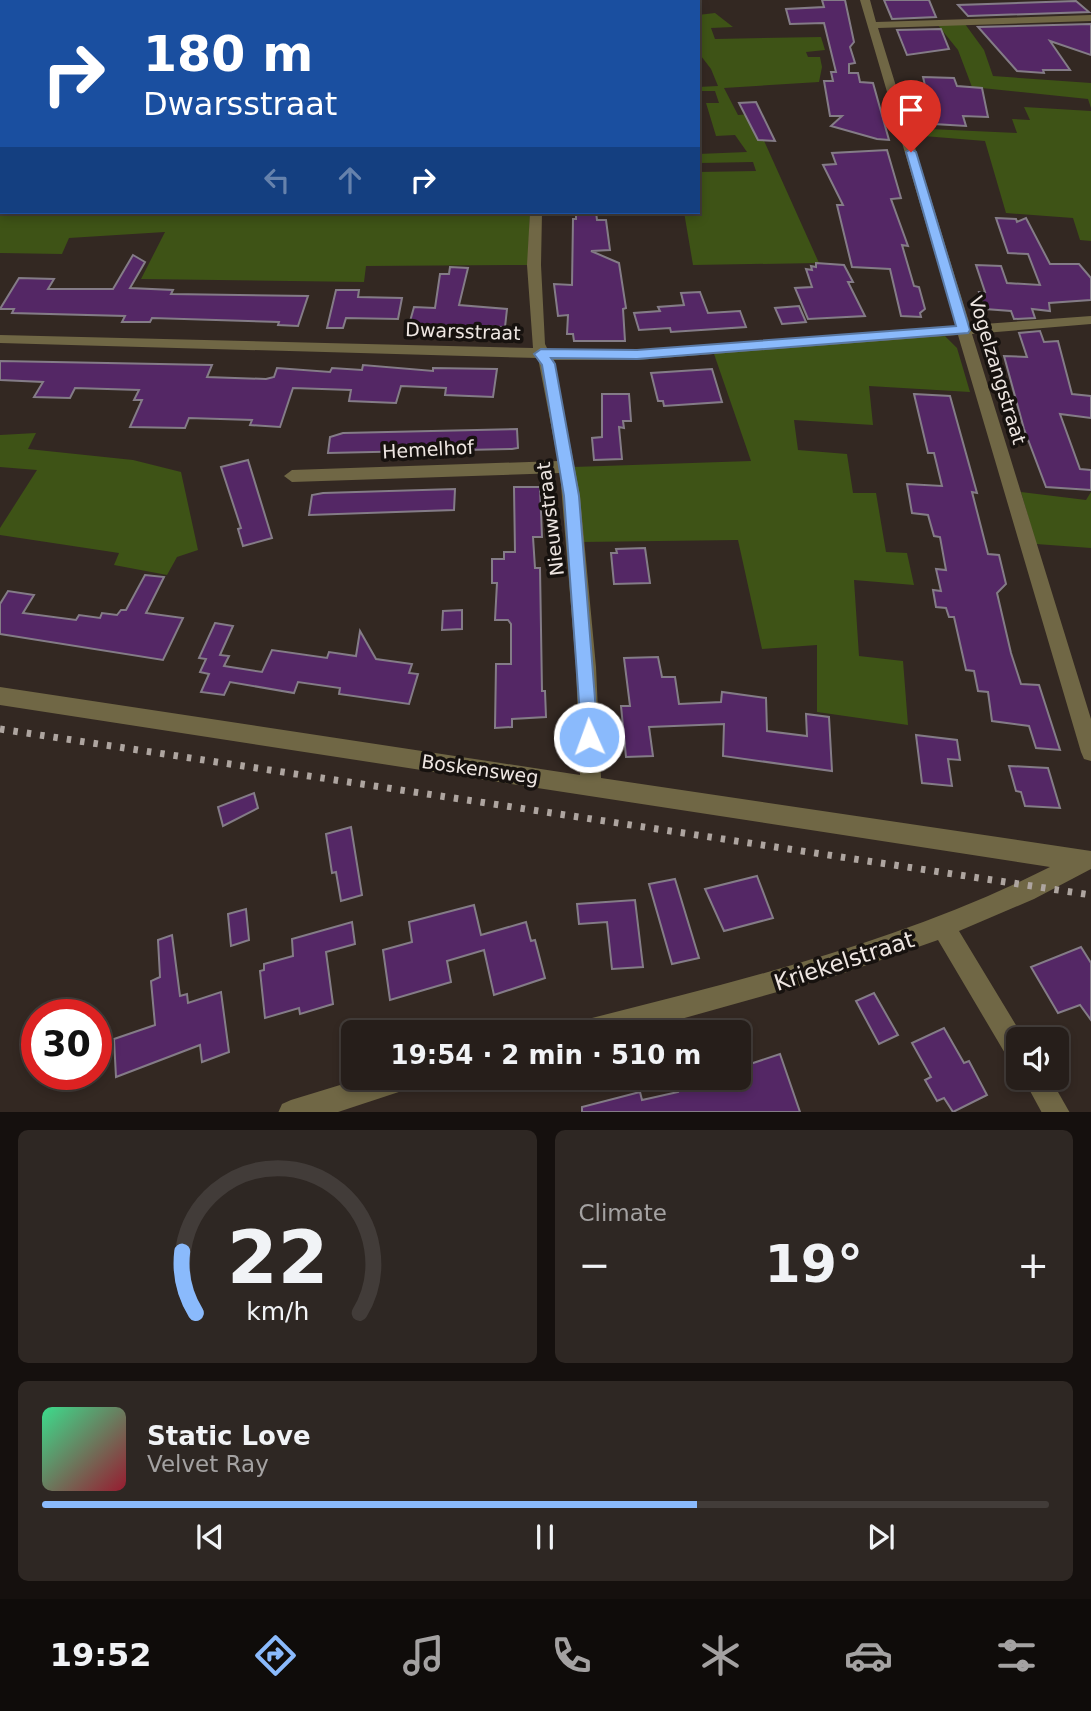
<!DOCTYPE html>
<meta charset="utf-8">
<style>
:root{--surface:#261e1a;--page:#2e2723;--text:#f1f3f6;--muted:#a4a2a2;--line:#423c39;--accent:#8abafc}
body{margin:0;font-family:"DejaVu Sans",sans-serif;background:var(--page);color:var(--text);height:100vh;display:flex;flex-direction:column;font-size:26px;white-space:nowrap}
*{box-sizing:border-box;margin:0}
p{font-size:23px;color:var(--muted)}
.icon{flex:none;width:38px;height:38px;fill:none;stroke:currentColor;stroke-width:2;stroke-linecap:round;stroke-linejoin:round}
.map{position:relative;height:1112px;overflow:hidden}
.side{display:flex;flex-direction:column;gap:18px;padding:18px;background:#15100e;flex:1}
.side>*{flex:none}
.hud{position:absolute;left:0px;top:0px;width:700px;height:214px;box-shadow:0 4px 10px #0003,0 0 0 2px var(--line);background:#1a4fa0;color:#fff;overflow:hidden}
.buttons{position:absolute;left:1006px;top:1027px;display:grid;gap:14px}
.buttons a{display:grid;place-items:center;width:63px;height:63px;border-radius:10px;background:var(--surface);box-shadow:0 4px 10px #0003,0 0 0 2px var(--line);font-size:35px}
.speed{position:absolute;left:21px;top:999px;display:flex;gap:14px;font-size:35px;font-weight:700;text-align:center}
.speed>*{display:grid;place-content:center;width:91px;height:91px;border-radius:50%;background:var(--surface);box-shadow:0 4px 10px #0003,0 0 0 2px var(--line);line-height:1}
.speed .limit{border:10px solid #d22;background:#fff;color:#111}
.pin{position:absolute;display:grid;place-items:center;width:60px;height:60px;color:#fff;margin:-72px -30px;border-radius:50% 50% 50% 0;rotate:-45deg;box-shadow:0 0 7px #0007}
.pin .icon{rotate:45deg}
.me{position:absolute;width:77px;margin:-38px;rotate:358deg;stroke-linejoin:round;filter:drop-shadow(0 0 5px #0008)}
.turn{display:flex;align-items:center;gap:24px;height:147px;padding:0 28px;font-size:32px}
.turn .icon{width:91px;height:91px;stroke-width:2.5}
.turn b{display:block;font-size:49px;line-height:60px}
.lanes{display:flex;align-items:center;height:66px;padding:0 28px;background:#0003;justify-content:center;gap:35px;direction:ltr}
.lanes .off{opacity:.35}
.big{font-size:52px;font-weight:800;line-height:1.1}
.side .card{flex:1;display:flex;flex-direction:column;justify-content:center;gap:10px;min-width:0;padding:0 24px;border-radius:10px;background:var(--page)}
.side .dial{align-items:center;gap:0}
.dial svg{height:182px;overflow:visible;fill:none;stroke:var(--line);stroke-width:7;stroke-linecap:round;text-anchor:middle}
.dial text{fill:var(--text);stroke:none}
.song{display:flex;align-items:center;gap:21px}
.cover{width:84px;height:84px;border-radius:10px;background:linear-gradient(135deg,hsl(150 70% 55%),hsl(350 70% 35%))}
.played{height:7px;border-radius:4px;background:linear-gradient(90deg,var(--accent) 65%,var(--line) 65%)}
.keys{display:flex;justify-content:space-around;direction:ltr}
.heat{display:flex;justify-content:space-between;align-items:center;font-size:38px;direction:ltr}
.side .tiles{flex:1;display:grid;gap:18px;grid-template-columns:1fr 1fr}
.card:last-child{grid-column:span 2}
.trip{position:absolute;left:341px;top:1020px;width:410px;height:70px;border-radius:10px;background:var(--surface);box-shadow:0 4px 10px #0003,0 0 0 2px var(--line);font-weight:800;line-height:70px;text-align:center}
.tab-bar{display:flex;height:112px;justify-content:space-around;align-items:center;background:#0f0c0a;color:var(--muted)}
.tab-bar .icon{width:49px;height:49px}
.tab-bar .on{color:var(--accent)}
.tab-bar b{font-size:32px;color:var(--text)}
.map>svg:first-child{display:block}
.green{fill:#3e5316}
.building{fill:#542765;stroke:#847c87;stroke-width:2}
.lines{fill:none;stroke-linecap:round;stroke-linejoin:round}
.minor{fill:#706745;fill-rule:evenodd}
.rail{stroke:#aea5a0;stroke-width:7;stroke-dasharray:4.5 9;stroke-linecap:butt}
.route{fill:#8abafc;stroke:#5a79a4;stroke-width:2}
.labels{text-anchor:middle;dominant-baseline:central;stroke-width:7;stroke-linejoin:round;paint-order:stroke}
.street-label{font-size:19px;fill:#eee6e2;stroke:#17120f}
.near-street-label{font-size:23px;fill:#eee6e2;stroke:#17120f}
</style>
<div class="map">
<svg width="1091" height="1113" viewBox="0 0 1091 1113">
<rect width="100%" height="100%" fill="#332822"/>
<!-- green -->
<g class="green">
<path d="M51 0H372L50 2Z"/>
<path d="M715 13 733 27 711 28 715 39 821 37 825 50 806 52 808 57H820L822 67 819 82 724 88 738 115 752 114 819 263 693 265 684 212H698V172L756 171 753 162 700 163 698 154 747 152 735 135 716 136 706 103H719L715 91H698V87L718 86 711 69 698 52V15Z"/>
<path d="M937 24H965L984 50 993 76 1091 83V108L1088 99 972 87 958 50Z"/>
<path d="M1024 107 1091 111V241L1080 240 1073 218 1006 213 985 141 911 135 908 128 1017 133 1012 119 1030 120Z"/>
<path d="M0 185 2 212H530L528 265 366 266 364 282 141 279 165 232 69 238 62 254 0 253Z"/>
<path d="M945 336 957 348 970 392 869 386 873 425 794 420 798 450 847 454 853 493H876L886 552 907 553 914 585 854 580 859 656 903 661 908 725 817 712V645L762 649 738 540 581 542 573 467 751 461 713 351Z"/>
<path d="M36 433 28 449 133 460 181 472 198 550 177 557 167 575 114 565 119 553 0 535V528L37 470 0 467V435Z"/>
<path d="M1021 492 1086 500 1091 492V548L1036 544Z"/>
</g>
<!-- building -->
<g class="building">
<path d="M822 0H845L854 42 850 47 855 63 849 64V73H858L860 82 873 83 889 140 877 139 831 126 842 116H830L824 81H833L831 72H836L824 23 790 24 786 9 824 7Z"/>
<path d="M884 0H929L936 17 892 19Z"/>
<path d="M1076 1 1089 12 968 16 958 5Z"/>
<path d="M1091 24V55L1050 41 1070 70H1043L1044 73 1017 71 978 27Z"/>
<path d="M941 29 949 49 907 55 897 30Z"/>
<path d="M923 77 954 78 957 86 982 88 988 117 963 116 966 126 934 124Z"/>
<path d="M756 102 775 141 758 140 739 103Z"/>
<path d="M887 150 901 198 891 199 908 246 902 245 914 286 919 287 925 309 920 313 921 317 901 316 890 269 852 267 837 205H843L823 165 836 164 832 153Z"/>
<path d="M576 212H596L597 220H606L610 250 591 251 619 263 626 308 623 309 625 341H574L573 334H567L568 315 558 316 554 284 572 285 573 219H576Z"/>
<path d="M996 218 1016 219 1017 222 1026 218 1050 264H1079L1091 278V300L1049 303 1050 311 1032 309 1035 318 1014 319 1011 311 985 309 979 292H985L976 265 1001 266 1007 283 1040 285 1028 254 1008 253Z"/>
<path d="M133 255 145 262 130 288 173 290 171 294 308 296 298 326 278 325 279 322 152 318 150 322H122L125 316 12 313 14 309H0L19 278 54 279 48 289H113Z"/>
<path d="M816 263 844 265 853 282H848L865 316 808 319 795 288 812 287 806 269 812 270 811 266 816 267Z"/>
<path d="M450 267 468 268 459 305 507 309 505 327 409 325 414 307 435 308 440 274H449Z"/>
<path d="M336 290H359L358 297 402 298 398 319 346 318 343 328H327Z"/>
<path d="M700 292 708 313 740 311 746 327 671 332 670 328 639 330 634 313 660 311 658 307 684 305 681 293Z"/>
<path d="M799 306 806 322 782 324 775 308Z"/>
<path d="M1040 331 1044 342 1058 341 1072 394 1091 396V418L1060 414 1080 469 1091 470V490L1046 487 1024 429 1004 356 1027 357 1019 333Z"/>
<path d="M0 361 212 365 207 377 266 379 274 377 277 368 330 372 332 368 362 370 363 365 433 371V368L497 369 493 397 445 395 446 388 401 386 396 403 349 401 351 390 293 388 280 427 250 425 252 420 189 418 185 428 130 427 142 400H134L139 390 75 388 70 398 34 397 43 382 0 380Z"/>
<path d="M712 369 722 402 664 406 663 401H658L651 373Z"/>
<path d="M602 394H629L631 421H623L624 428 619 427 622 459 594 460 592 438 602 437Z"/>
<path d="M914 394 950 396 977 493 972 492 988 554 999 555 1006 584 997 593 1011 653 1021 684 1039 685 1060 750 1036 748 1029 726 992 721 988 692 978 691 974 671 966 670 954 617H949L946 608 936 607 933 590 941 591 936 569 946 570 940 537 934 536 928 515 912 513 907 484 942 486 934 453H928Z"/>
<path d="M517 429 518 448 512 449 328 453 330 437 343 433Z"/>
<path d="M248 460 272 538 243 546 238 529 241 528 221 467Z"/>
<path d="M514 487H540L542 537H533L535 568H540L542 691H545L546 717 512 719V727L495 728 496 664H511V624L508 620H495L497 583H492V559H504V552H515Z"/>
<path d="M455 489 454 510 309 515 312 495 323 493Z"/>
<path d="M645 548 650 583 614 584 611 553H617L616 549Z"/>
<path d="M145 575 164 577 146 613 183 618 163 660 0 634V604L8 591 34 595 23 613 76 620 79 615 100 618 102 613 117 615 121 610H126Z"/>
<path d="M462 610V629L442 630 443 611Z"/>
<path d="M215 623 233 626 220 655 229 656 224 666 262 672 272 650 327 658 329 652 356 656 360 631 376 659 412 664 409 673 418 674 409 704 339 694 340 688 298 682 294 693 230 682 224 695 201 692 209 674 200 672 206 659 199 658Z"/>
<path d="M658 657 662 677H675L679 704 721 702 722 692 766 698 767 731 807 736 806 714 829 717 832 771 723 756 724 724 649 727 653 756 626 757 621 706H630L624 658Z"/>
<path d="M916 735 957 740 960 760 948 759 952 786 922 783Z"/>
<path d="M1009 766 1048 768 1060 808 1025 806 1021 792 1016 791Z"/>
<path d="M254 793 258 808 223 826 218 807Z"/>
<path d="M351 827 362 895 341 901 336 872 332 873 326 834Z"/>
<path d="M757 876 773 918 724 931 705 889Z"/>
<path d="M675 879 699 958 672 964 649 884Z"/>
<path d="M635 900 643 967 612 969 607 922 579 924 577 904Z"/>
<path d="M474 905 481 935 526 922 531 941 535 940 545 978 494 995 484 950 447 961 451 982 390 1000 383 950 412 942 409 922Z"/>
<path d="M246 909 249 940 231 946 228 914Z"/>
<path d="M352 922 355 944 326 952 333 1004 300 1014 299 1008 265 1018 260 971 264 970V964L293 956 292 939Z"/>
<path d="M172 935 180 996 187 994 188 1003 221 992 229 1052 202 1062 200 1045 116 1077 114 1039 155 1025 151 981 160 977 158 940Z"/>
<path d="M1081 947 1091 963V1020L1080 1005 1058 1013 1031 967Z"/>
<path d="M874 993 898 1035 879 1044 856 1001Z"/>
<path d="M944 1028 964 1063 969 1061 987 1095 953 1112 944 1098 937 1101 925 1080 931 1077 912 1043Z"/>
<path d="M780 1054 800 1112H582V1107L640 1092 642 1100 678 1092 677 1087 685 1086 683 1078H738V1068Z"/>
</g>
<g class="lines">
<!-- minor -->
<g class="minor">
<path d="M498 0H508V2H499Z"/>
<path d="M860 0H870L876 22 1091 15V21L878 28 970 325 1091 316V324L972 334 1091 719V761L1084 759 1081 752 958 335 637 360H554L580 496 596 667 601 778 1091 851V869L1034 899 959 931 1025 1040H1018V1063L1009 1060 938 940 841 974 649 1028 631 1032H572L575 1023 584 1020C743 980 903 941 1050 867L0 705V687L580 775 576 667 560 473 292 482 284 476 292 470 558 461 538 358 0 343V335L533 348 527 265 530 212H542L541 265 545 344 548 350H637L956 326Z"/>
<path d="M363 1078H418L414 1087 335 1113H278L282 1104 291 1100Z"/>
<path d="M1023 1078H1050L1070 1113H1042Z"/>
</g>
<!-- rail -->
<path class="rail" d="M0 729 1091 895"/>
</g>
<!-- route -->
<path class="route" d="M911 149 916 152 970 330 968 333 637 359 551 358 555 364 579 496 598 737 595 743H582L564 496 542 365 534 354 541 349 637 350 956 326 906 152Z"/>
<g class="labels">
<!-- street labels -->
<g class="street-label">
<text transform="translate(463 331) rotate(2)">Dwarsstraat</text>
<text transform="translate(998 370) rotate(73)">Vogelzangstraat</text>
<text transform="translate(428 449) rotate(-3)">Hemelhof</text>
<text transform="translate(550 519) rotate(-97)">Nieuwstraat</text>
<text transform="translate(480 769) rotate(8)">Boskensweg</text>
</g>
<!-- near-street labels -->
<g class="near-street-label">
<text transform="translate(844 961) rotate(-18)">Kriekelstraat</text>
</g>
</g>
</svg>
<div class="buttons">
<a><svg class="icon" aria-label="sound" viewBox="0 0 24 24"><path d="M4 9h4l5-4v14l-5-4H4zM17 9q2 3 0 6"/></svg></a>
</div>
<div class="speed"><div class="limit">30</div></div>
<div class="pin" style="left:911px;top:152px;background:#d93025"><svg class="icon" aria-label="arrive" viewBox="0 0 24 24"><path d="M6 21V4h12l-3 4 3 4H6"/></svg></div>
<svg class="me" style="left:589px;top:737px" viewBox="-20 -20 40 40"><circle r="17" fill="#8abafc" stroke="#fff" stroke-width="3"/><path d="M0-11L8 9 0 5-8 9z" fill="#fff"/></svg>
<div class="trip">19:54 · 2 min · 510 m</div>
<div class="hud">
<div class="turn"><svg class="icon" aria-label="right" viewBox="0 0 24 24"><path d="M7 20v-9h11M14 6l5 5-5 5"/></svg><div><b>180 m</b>Dwarsstraat</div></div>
<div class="lanes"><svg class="icon off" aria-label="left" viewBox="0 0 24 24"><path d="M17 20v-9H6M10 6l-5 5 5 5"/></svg><svg class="icon off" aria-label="ahead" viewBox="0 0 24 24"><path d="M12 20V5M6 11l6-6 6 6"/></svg><svg class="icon" aria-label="right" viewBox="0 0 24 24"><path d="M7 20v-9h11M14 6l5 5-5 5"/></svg></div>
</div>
</div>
<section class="side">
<div class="tiles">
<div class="card dial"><svg viewBox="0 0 100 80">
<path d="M14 69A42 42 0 1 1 86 69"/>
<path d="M14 69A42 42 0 0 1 8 42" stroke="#8abafc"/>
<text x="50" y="56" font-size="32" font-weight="700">22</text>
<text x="50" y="72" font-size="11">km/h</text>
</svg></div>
<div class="card"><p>Climate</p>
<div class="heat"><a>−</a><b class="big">19°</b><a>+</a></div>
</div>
<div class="card">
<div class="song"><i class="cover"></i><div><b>Static Love</b><p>Velvet Ray</p></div></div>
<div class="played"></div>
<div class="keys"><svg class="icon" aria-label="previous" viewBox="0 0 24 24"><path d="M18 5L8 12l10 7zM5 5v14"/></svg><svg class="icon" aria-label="pause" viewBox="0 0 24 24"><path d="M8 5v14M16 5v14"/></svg><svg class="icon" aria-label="next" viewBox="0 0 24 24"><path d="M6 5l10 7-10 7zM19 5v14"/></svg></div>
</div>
</div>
</section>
<nav class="tab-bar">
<b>19:52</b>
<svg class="icon on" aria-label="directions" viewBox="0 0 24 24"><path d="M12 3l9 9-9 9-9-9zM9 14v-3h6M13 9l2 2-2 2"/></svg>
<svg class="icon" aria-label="music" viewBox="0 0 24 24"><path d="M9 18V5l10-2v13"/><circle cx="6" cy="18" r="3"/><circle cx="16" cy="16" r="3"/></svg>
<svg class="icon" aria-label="phone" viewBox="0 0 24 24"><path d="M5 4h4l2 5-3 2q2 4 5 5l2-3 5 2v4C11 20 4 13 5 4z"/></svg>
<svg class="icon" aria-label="climate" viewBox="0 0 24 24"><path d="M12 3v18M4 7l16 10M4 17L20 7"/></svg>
<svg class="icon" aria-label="car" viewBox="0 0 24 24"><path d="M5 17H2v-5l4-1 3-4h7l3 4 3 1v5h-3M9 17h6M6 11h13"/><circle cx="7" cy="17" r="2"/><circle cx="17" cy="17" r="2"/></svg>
<svg class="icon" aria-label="filters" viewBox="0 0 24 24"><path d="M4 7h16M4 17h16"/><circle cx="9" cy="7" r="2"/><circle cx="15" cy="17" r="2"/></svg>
</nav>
